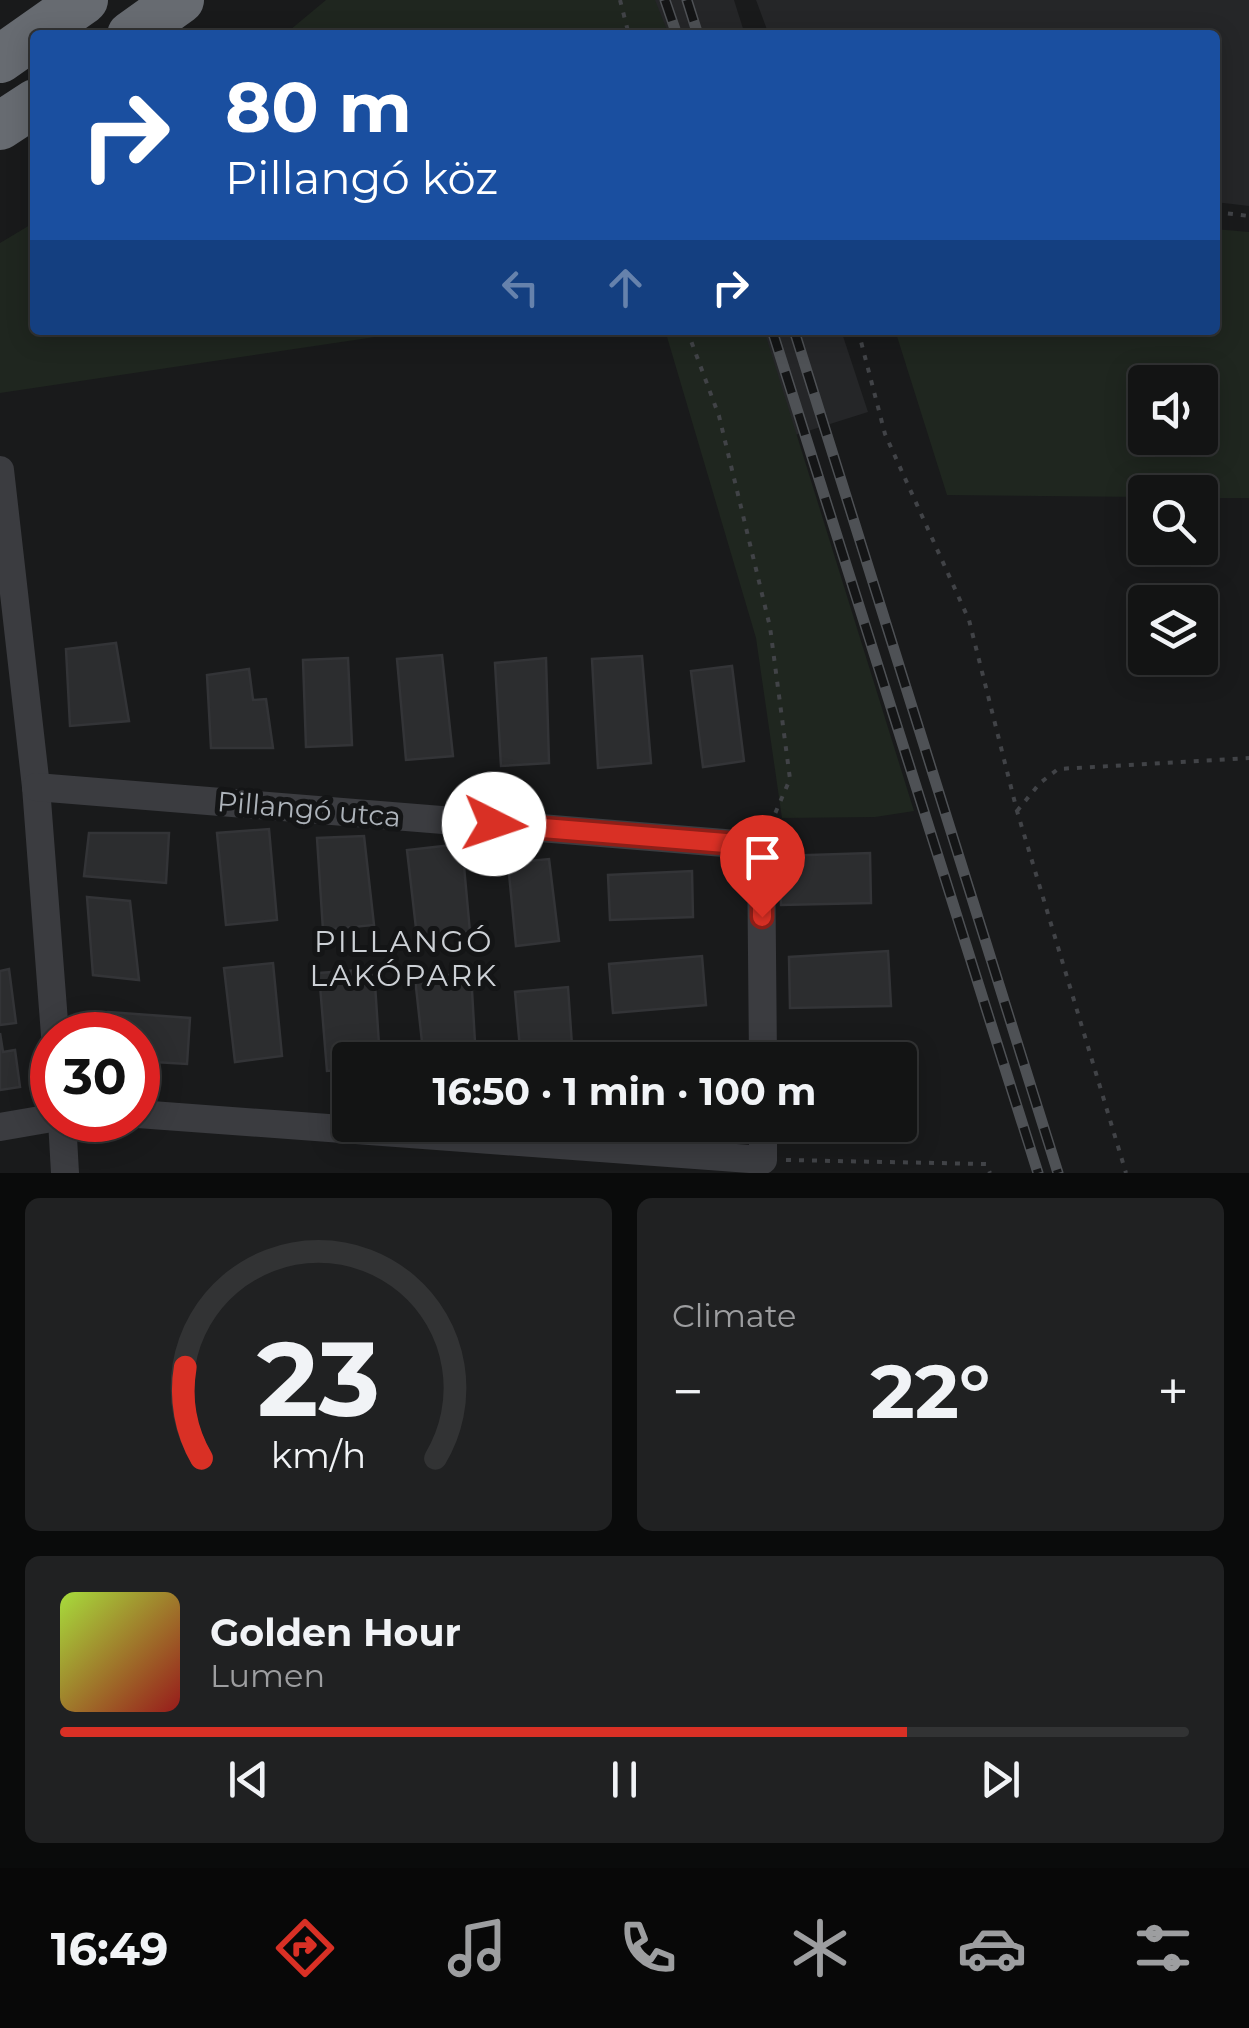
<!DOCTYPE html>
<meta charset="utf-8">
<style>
:root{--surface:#131414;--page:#202122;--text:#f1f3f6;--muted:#9d9ea0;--line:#323334;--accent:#d93025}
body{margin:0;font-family:Montserrat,sans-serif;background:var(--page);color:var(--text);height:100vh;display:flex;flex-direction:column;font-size:38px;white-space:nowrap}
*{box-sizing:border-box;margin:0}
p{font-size:32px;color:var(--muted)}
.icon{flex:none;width:55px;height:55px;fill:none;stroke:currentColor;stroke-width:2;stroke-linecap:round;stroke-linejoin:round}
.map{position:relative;height:1173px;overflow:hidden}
.side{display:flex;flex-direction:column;gap:25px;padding:25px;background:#0a0b0b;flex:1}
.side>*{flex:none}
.top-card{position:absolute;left:30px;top:30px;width:1190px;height:305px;border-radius:10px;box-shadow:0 5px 25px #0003,0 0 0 2px var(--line);background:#1a4fa0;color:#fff;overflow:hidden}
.fabs{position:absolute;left:1128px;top:365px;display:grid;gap:20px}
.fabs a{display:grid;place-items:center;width:90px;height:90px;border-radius:10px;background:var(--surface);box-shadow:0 5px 25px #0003,0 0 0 2px var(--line);font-size:50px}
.speed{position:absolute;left:30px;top:1012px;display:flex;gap:20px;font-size:50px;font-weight:700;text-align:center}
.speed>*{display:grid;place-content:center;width:130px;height:130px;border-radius:50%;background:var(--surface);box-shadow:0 5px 25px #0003,0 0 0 2px var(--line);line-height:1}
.speed .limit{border:15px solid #d22;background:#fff;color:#111}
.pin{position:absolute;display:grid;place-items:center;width:85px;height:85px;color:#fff;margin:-102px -42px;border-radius:50% 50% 50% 0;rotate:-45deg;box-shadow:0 0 10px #0007}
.pin .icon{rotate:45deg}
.me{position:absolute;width:110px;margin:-55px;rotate:94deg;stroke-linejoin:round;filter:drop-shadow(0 0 8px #0008)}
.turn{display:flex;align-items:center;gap:35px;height:210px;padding:0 30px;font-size:45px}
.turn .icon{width:130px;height:130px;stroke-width:2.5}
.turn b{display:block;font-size:70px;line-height:85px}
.lanes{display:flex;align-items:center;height:95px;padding:0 30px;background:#0003;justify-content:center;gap:50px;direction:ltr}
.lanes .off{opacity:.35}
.big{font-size:75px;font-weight:700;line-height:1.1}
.side .widget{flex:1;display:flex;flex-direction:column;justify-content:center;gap:15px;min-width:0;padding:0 35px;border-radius:15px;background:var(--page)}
.side .dial{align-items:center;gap:0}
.dial svg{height:260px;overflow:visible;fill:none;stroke:var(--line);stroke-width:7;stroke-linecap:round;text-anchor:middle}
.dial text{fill:var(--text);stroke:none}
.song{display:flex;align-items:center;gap:30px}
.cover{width:120px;height:120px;border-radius:15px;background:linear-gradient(135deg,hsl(80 70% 55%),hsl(0 70% 35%))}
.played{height:10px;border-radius:5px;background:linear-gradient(90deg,var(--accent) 75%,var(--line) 75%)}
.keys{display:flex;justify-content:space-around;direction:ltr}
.heat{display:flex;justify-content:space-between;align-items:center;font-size:55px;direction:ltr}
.side .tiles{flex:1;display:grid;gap:25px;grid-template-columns:1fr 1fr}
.widget:last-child{grid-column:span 2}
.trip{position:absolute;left:332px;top:1042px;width:585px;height:100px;border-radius:10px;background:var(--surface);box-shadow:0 5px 25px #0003,0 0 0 2px var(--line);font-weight:700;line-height:100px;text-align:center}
.tabs{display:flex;height:160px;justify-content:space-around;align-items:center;background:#080808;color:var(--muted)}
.tabs .icon{width:70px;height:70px}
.tabs .current{color:var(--accent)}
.tabs b{font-size:45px;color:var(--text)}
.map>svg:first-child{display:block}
.built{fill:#252628}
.green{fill:#1f261f;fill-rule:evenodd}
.building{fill:#2c2d2f;stroke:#333437;stroke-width:2.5}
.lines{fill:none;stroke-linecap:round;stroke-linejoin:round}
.path{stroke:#414347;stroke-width:4;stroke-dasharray:5 8;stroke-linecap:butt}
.street{stroke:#3b3c40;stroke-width:28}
.highway{stroke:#676b71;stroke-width:48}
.rail-casing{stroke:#4e5155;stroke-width:11}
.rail{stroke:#141516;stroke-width:8;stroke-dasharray:22;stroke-linecap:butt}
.route-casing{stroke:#8d1f18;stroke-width:25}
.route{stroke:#d93025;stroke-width:18}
.labels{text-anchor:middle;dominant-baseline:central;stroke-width:10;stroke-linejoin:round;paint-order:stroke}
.street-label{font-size:28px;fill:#adb3ba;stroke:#141516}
.neighbourhood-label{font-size:30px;letter-spacing:2.5px;fill:#cdd1d6;stroke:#141516}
</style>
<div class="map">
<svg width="1249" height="1173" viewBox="0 0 1249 1173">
<rect width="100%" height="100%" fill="#191a1b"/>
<!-- built -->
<g class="built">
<path d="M637 0H734L745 35H647Z"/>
<path d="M756 0H1249V206L1215 202V35H769Z"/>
<path d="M738 330H841L868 412 773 442Z"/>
</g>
<!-- green -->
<g class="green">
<path d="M326 0H655L669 35H284Z"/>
<path d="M35 222V330H422L0 393V243Z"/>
<path d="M1215 229 1249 232V498H1200V492H1145V497L947 495 895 330H1215ZM1200 382V438H1145V382Z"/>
<path d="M665 330H764L914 811 875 817 782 818 756 638Z"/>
</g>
<!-- building -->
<g class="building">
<path d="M116 643 129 721 70 726 66 649Z"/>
<path d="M442 655 453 756 406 760 397 659Z"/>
<path d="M642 656 651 763 598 768 592 659Z"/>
<path d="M348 658 352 745 306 747 303 660Z"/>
<path d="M546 658 549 763 501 766 495 663Z"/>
<path d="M732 666 744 761 703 767 691 671Z"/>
<path d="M249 669 253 700 266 699 273 748H211L207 675Z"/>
<path d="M269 829 277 920 226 925 217 833Z"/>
<path d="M89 833H169L166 883 84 876Z"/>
<path d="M364 836 374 925 323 930 317 838Z"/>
<path d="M462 844 470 932 417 937 407 850Z"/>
<path d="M870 853 871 903 781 905 780 856Z"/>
<path d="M549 859 559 941 516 946 508 863Z"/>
<path d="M692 871 693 917 610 920 608 875Z"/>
<path d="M87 897 130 901 139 980 93 975Z"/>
<path d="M888 951 891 1006 790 1008 789 957Z"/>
<path d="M702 956 706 1005 613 1013 609 964Z"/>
<path d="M273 963 282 1056 235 1062 224 968Z"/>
<path d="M9 969 16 1023 0 1025V971Z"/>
<path d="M374 969 380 1060H350V1069L327 1071 319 973Z"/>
<path d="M471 973 476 1060H424L415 978Z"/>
<path d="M568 987 573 1060H521L515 992Z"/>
<path d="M108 1012 190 1018 187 1064 138 1061V1035H106Z"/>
<path d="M0 1033 3 1052 15 1050 20 1087 0 1090Z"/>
<path d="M908 1047 911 1100 900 1101V1060H812V1051Z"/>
<path d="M624 1049 705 1055V1060H624Z"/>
</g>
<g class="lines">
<!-- path -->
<g class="path">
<path d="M620 0 629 35"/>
<path d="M1215 212 1249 216"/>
<path d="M687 330 719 416 770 627 790 779 771 823"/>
<path d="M858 330 885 434 969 620 1017 811 1126 1173"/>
<path d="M1017 811 1040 783 1058 769 1249 758"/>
<path d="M786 1160 986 1164 990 1173"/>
</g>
<!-- street -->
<g class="street">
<path d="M0 470 36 787 55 1035"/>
<path d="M36 787 761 846 763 1060"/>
<path d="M138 1114 763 1160V1125"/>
<path d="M62 1120 65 1173"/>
<path d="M0 1127 52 1118"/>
</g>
<!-- highway -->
<g class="highway">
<path d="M131 35 180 0"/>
<path d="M0 59 84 0"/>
<path d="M0 126 35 103"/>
</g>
<!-- rail casing -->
<g class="rail-casing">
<g id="rail">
<path d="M665 0 677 35"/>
<path d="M687 0 698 35"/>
<path d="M772 330 1038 1173"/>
<path d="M794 330 1058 1173"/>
</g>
</g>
<!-- rail -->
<use href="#rail" class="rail"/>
</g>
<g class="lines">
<!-- route casing -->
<g class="route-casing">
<path id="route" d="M494 824 762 846V917"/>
</g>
<!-- route -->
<use href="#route" class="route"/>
</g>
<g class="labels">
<!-- street labels -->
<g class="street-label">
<text transform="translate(309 809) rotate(5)">Pillangó utca</text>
</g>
<!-- neighbourhood labels -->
<g class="neighbourhood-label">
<text x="404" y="941">PILLANGÓ<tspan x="404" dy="34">LAKÓPARK</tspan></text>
</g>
</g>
</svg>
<div class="fabs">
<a><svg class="icon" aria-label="sound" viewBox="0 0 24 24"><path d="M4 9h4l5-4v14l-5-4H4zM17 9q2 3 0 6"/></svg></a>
<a><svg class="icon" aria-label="search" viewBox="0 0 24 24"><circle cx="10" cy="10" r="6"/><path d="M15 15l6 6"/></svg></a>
<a><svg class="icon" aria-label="layers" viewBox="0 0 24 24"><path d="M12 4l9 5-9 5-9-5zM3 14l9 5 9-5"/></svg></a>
</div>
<div class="speed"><div class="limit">30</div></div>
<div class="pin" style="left:762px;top:917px;background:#d93025"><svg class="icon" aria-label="arrive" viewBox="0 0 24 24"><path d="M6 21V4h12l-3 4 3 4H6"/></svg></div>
<svg class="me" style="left:494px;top:824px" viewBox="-20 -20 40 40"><circle r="19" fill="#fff"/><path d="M0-13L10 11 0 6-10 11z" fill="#d93025"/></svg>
<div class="trip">16:50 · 1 min · 100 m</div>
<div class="top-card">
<div class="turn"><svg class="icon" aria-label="right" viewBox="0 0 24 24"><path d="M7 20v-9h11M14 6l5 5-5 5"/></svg><div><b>80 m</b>Pillangó köz</div></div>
<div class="lanes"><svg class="icon off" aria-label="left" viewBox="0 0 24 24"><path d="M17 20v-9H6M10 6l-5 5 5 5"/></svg><svg class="icon off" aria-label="ahead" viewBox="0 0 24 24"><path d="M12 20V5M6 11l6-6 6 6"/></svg><svg class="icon" aria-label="right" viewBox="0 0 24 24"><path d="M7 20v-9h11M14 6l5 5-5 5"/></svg></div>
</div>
</div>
<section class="side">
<div class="tiles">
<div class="widget dial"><svg viewBox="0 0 100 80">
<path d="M14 69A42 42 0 1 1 86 69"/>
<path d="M14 69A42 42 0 0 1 9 41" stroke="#d93025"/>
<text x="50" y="56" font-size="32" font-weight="700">23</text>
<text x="50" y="72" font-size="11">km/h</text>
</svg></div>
<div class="widget"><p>Climate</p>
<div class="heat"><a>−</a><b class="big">22°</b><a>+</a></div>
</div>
<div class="widget">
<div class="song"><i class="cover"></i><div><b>Golden Hour</b><p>Lumen</p></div></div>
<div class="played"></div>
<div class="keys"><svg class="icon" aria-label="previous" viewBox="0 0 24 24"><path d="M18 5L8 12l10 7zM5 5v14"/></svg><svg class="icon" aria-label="pause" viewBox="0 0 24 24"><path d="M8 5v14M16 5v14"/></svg><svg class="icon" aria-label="next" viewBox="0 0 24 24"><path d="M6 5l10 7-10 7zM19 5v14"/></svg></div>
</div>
</div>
</section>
<nav class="tabs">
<b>16:49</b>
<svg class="icon current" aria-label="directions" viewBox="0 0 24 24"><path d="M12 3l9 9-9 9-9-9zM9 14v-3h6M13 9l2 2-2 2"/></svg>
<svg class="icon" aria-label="music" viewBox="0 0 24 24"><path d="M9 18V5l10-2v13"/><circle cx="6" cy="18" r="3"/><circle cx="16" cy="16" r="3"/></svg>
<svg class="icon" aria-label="phone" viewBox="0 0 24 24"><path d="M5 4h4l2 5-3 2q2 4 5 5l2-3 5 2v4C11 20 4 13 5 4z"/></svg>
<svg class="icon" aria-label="climate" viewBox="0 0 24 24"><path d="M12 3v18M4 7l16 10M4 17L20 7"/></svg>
<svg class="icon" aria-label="car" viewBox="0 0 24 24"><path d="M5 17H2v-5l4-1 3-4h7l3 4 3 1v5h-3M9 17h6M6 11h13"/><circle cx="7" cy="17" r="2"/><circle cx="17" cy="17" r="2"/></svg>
<svg class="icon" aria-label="filters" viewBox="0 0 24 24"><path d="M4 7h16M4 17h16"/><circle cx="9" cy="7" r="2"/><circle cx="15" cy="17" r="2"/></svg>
</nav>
